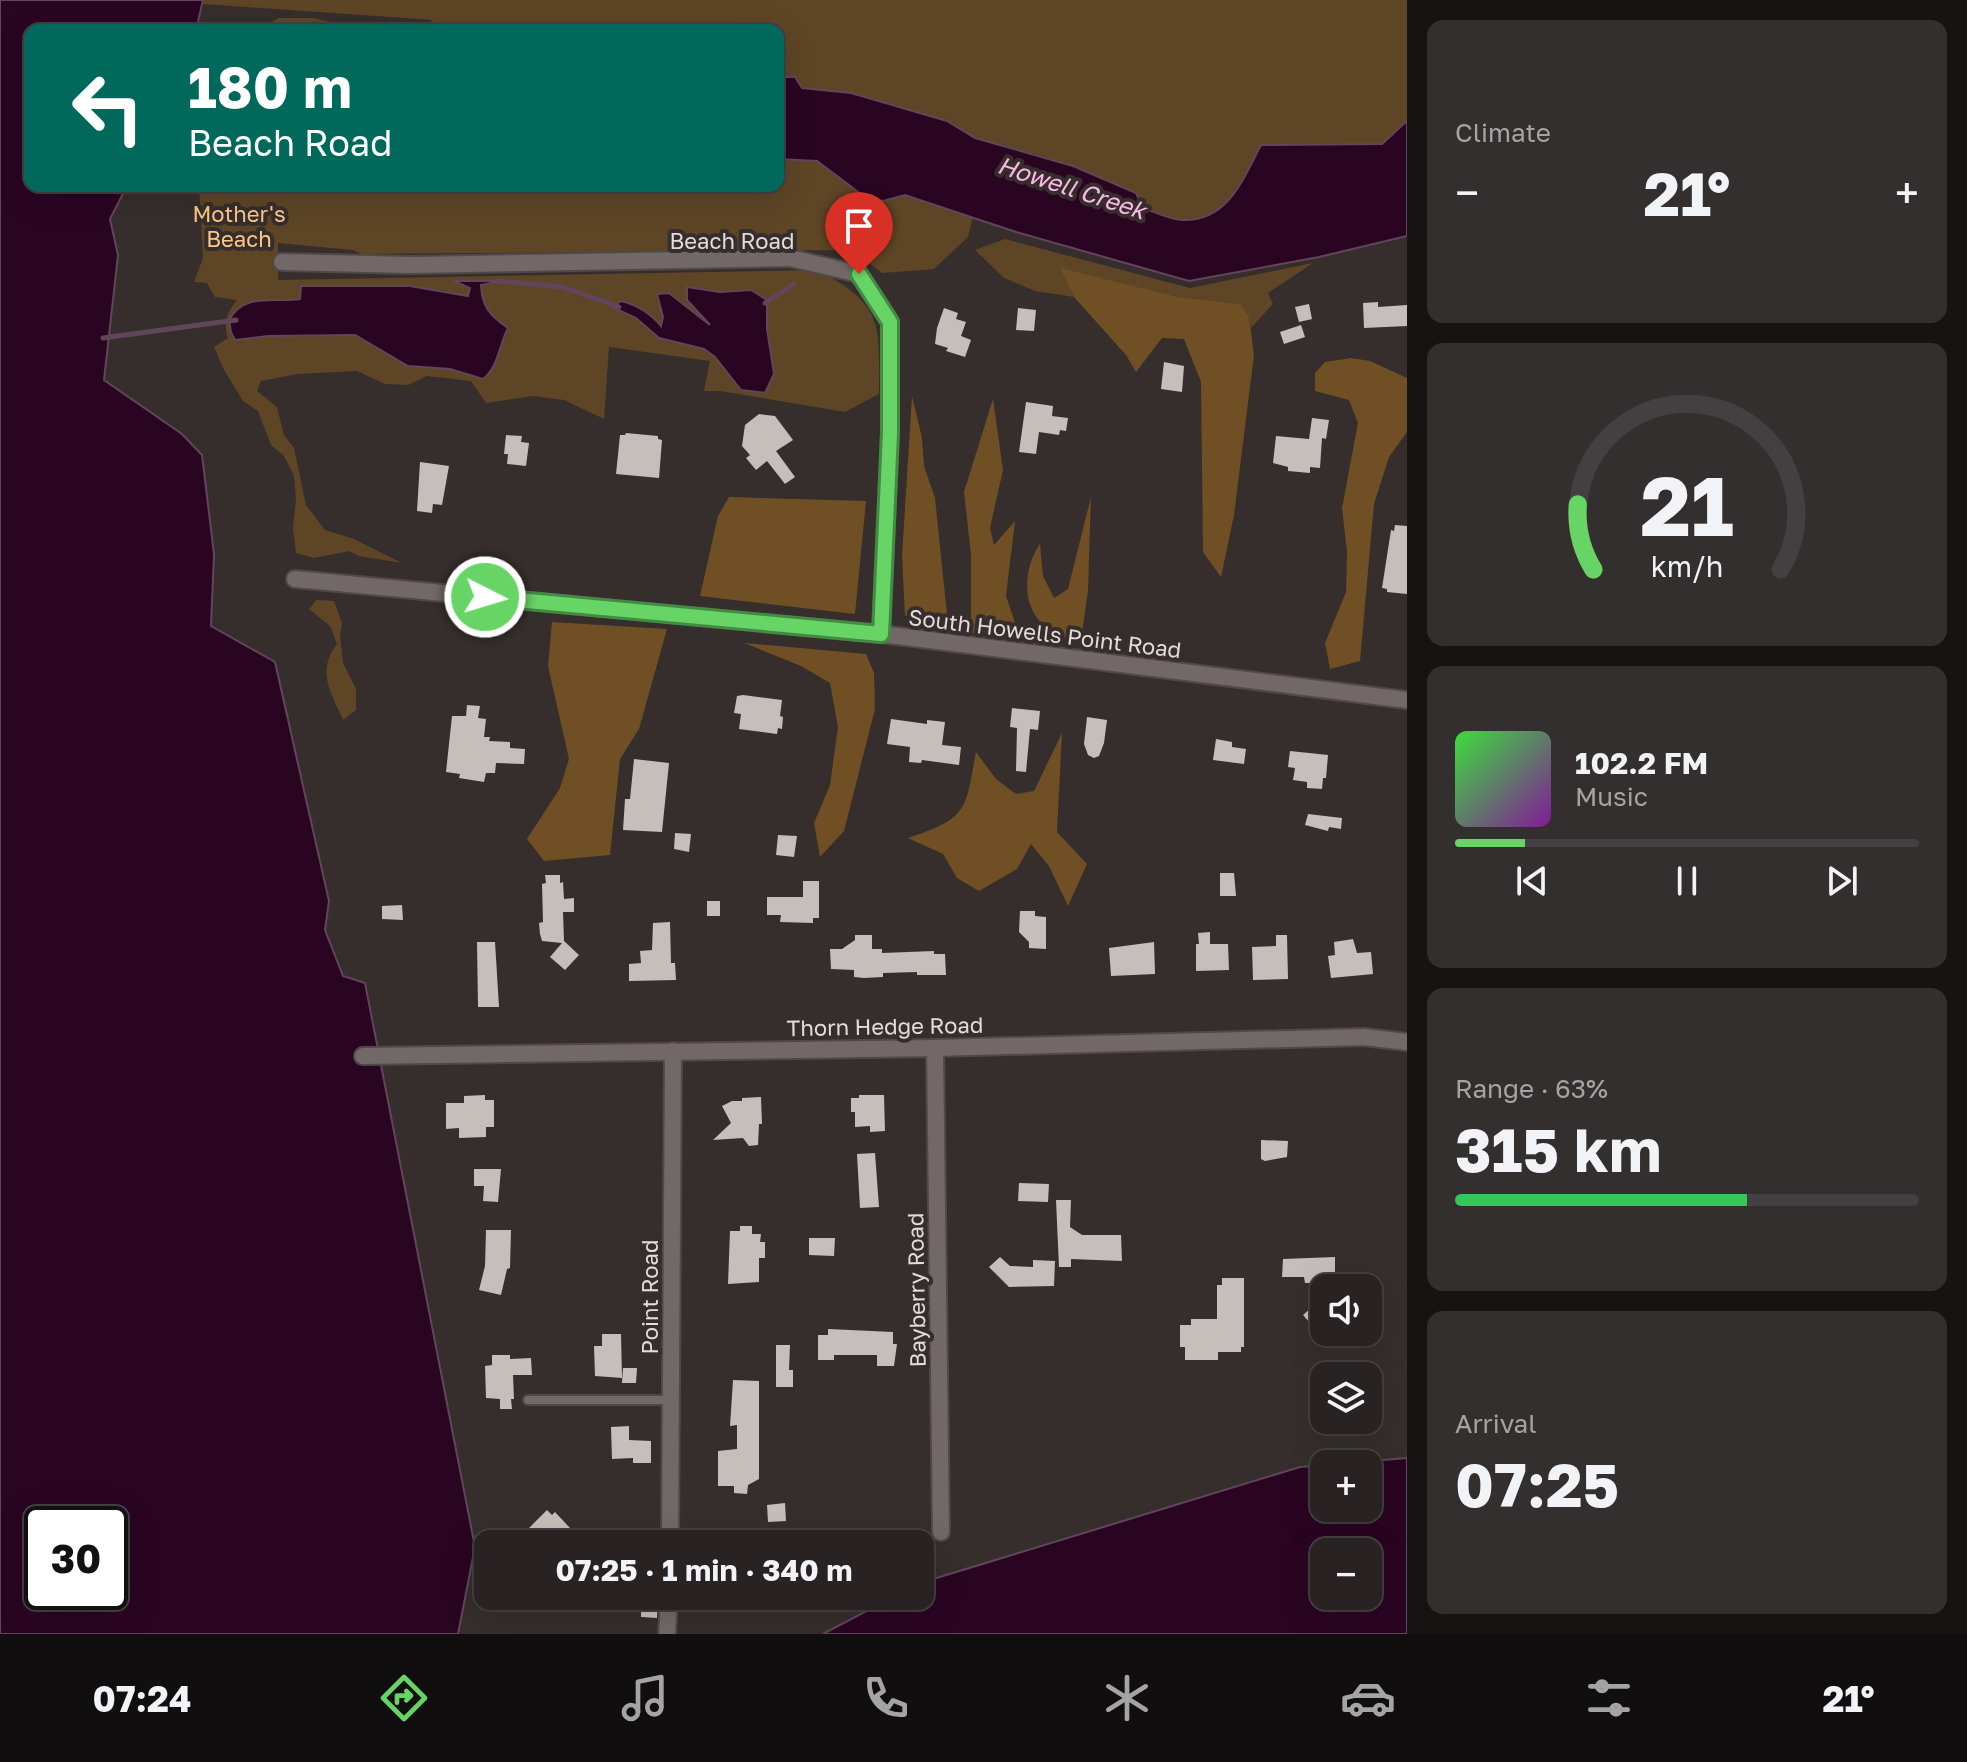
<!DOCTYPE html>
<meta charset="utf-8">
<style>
:root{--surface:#282222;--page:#342f2f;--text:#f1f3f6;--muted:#a5a4a5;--line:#443f40;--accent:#67d466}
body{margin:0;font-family:"Golos Text",sans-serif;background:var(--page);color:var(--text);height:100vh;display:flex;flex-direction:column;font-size:30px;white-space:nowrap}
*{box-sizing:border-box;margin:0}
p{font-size:26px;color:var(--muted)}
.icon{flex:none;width:44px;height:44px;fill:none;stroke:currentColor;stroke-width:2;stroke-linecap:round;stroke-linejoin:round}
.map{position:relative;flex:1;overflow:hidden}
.side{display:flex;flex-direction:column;gap:20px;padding:20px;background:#161313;width:560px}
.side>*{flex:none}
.guide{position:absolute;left:24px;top:24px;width:760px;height:168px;border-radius:16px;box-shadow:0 8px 32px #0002,0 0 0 2px var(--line);background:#00695c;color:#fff;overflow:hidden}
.tools{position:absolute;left:1310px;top:1274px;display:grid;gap:16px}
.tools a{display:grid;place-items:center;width:72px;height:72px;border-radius:16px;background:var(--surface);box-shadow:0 8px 32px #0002,0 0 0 2px var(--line);font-size:40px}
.speed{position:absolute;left:24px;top:1506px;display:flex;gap:16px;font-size:40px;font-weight:700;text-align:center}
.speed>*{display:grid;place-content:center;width:104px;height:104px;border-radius:50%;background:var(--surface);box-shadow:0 8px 32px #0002,0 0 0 2px var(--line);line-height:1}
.speed .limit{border:4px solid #111;border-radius:12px;background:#fff;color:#111}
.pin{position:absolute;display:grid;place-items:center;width:68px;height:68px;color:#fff;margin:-82px -34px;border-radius:50% 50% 50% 0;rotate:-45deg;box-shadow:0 0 8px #0007}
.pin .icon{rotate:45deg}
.me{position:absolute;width:88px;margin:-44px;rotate:95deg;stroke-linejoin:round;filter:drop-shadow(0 0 6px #0008)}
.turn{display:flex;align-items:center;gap:28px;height:168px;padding:0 32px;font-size:36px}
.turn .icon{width:104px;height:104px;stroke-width:2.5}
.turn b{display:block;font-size:56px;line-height:68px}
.big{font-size:60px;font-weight:700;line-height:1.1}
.side .card{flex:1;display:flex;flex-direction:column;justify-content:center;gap:12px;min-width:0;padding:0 28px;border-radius:16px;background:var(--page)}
.side .dial{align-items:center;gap:0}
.dial svg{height:208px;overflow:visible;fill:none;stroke:var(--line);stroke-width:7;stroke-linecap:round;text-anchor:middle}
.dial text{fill:var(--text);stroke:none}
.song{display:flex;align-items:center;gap:24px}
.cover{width:96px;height:96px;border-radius:12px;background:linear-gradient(135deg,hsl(120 70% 55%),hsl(290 70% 35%))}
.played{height:8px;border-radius:4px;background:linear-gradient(90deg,var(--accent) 15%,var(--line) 15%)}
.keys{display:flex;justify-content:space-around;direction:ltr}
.heat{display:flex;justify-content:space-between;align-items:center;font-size:44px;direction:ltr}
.charge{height:12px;border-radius:6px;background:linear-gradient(90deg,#34c759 63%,var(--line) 0)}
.trip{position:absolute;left:474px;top:1530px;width:460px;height:80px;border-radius:16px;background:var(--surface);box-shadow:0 8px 32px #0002,0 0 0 2px var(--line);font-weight:700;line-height:80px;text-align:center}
.menu{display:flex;height:128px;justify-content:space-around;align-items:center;background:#100e0e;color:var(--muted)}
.menu .icon{width:56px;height:56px}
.menu .current{color:var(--accent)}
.menu b{font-size:36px;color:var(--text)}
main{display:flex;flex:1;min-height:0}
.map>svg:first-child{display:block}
.green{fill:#5e4526;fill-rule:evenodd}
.forest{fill:#6f4f23}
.water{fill:#2a0522;stroke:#61465a;stroke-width:2;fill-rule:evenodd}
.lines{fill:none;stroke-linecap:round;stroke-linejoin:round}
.stream{stroke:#61465a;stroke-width:5}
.building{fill:#c6beba}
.service-casing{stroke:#504949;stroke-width:12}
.minor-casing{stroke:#504949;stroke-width:20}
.service{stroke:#716867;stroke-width:8}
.minor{stroke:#716867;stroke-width:16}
.route-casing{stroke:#438a42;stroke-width:20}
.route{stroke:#67d466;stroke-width:14}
.labels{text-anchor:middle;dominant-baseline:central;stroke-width:8;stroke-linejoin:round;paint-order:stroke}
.park-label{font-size:22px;fill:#fdc885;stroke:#352e2d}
.street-label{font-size:22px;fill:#e2dcdc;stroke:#352e2d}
.water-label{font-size:24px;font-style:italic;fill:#fdb6e8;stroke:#352e2d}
</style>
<main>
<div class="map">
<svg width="1407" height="1634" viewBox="0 0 1407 1634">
<rect width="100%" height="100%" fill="#352e2d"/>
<!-- green -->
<g class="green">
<path d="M203 0H1407V121L1383 144 1262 145C1241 177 1232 220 1185 220 1172 221 1155 212 1143 208L1136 193 1046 157 975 138 947 121 851 93 802 88 795 77H778V30H532L513 24 494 23 496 30H257L279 18H314L347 26 418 28 433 20 203 4Z"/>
<path d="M778 157 817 161 865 197 883 201 904 195 973 217 968 237 934 269 882 273 852 250 361 254 353 250 278 243V280L817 270C885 305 879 324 879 394L845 412 721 391H704L710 361 609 347 604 419 564 400 532 396 486 403 471 381 427 376 408 385 385 384 357 371 298 374 261 381 257 391 277 407 284 435 294 448 306 505 325 530 354 539 402 563 359 556 349 551 314 558 296 553 293 528 296 499 294 476 284 456 271 445 258 411 243 401 224 370 214 347 228 338C223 323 227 312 237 300L215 297 207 283 194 282 203 258 199 186H778ZM457 282H494L481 285C482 307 490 315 508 328 499 345 498 368 483 379L450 369 408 366 355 335 268 336 235 340 290 301 301 299V286L442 290 468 297 470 288ZM751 290 767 301V329L727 373 715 357 704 348 685 343 613 308 661 327 663 317 657 295 669 293 715 330 720 292Z"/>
<path d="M1005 239 1190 288 1313 263 1268 293 1273 304 1251 328 1249 316 1241 304 1179 297 1061 269 1074 297 1035 291 1004 278 975 250Z"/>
<path d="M316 600 334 601 342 623 340 636 343 663 356 689V710L343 720C331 692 316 671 337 644L330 626 309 609Z"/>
</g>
<!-- forest -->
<g class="forest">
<path d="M1060 268 1179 297 1241 304 1249 316 1254 355 1234 515 1221 577 1203 552 1201 382 1184 339 1162 338 1136 372 1126 355 1074 297Z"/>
<path d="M1351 358 1370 361 1407 378V432L1389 457 1374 504 1360 661 1330 669 1325 643 1346 592 1347 552 1342 508 1358 423 1349 400 1315 391V373L1325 362Z"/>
<path d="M912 396 922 438 924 466 935 498 947 614 905 616 902 556Z"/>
<path d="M993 399 1003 470 990 528 994 545 1015 521 1006 596 1021 640 971 633V555L964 492Z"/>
<path d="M729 497 866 501 855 614 700 596 718 516Z"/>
<path d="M1091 497 1088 590 1081 641 1050 634C1043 626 1035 617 1031 607 1023 588 1028 560 1040 544L1043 576 1054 598 1068 589Z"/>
<path d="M552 622 667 629 639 729 620 759 610 855 544 861 527 839 560 788 569 759 548 666Z"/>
<path d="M744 643 866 654 874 673 875 709 844 831 820 857 814 823 830 785 838 727 830 683 801 666Z"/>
<path d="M1062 733 1057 832 1087 864 1068 906 1049 866 1031 844 1017 869 979 891 957 878 943 854 908 838C969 818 965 810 976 752L996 779 1016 794 1034 791Z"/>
</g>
<!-- water -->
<g class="water">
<path d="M0 0H203L196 30H30V186H127L110 219 118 255 104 380 182 434 202 455 214 554 211 626 275 662 329 901 325 930 343 976 365 983 475 1547 458 1634H0ZM42 1524H110V1592H42Z"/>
<path d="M778 77H795L802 88 851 93 947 121 975 138 1073 166 1136 193 1143 208C1155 212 1172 221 1185 220 1229 220 1244 177 1261 145L1382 144 1407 121V236L1319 257 1189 281 1016 232 905 195 883 201 865 197 817 161 778 159Z"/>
<path d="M454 281H501L481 285C482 307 490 316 508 328 499 345 498 368 483 379L450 369 408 366 355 335 268 336 235 340 231 332 229 320C245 292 273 303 300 299L301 286H410L468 296 470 288Z"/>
<path d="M687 287 720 292 751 290 767 300V329L774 374 765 393 741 390 715 357 704 349 659 338 636 318 612 307 621 301C638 305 651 314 661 326L663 317 657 294 669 293 710 325 687 300Z"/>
<path d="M1407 1458V1634H823L895 1596H920V1583L1300 1467 1324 1465V1508H1368V1464H1334ZM1368 1552V1596H1324V1552Z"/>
</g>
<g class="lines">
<!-- stream -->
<g class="stream">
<path d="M497 281 563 287 619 307"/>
<path d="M765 303 794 284"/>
<path d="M103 338 236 320"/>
</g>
</g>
<!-- building -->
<g class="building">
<path d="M1378 302V307L1407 305V326L1364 328 1363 303Z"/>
<path d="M1309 304 1312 319 1299 322 1295 307Z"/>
<path d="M944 308 958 313 956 319 966 322 961 336 971 340 965 357 946 351 948 348 935 344 937 328Z"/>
<path d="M1018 308 1036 310 1034 331 1016 330Z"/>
<path d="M1301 325 1305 337 1284 344 1280 332Z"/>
<path d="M1164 362 1184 366 1182 392 1161 389Z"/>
<path d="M1026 402 1053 406 1052 416 1068 418 1066 431 1060 430 1059 435 1039 432 1036 454 1019 452Z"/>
<path d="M759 414 775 416 793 440 776 451 795 477 785 484 767 461 756 470 746 458 750 455 742 446 745 425Z"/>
<path d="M1312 418 1329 420 1326 439 1322 438 1320 468 1310 467V473L1288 471V467L1273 463 1276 436 1309 439Z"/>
<path d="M626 433 658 436V439L662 440 659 478 616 474 620 435H625Z"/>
<path d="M506 435 522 436 521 442 529 443 526 466 507 464 508 454H504Z"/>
<path d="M420 462 449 466 442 505 433 504 432 513 417 511Z"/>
<path d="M1395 525 1407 526V594L1387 592V589L1382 588 1391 530 1394 531Z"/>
<path d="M743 695 782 700 780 716 783 717 782 729 778 728 777 734 739 729 741 714 734 713 737 696Z"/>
<path d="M467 705 480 706 478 718 486 719 484 737H490L489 741 510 742V748L525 749 524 764 496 763 495 773H486L484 782 459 778 460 774 446 772 452 716H466Z"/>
<path d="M1012 708 1040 711 1038 730 1030 729 1026 772 1016 771 1017 728 1010 727Z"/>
<path d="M1087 717 1107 720 1104 743 1099 756 1094 758 1088 755 1084 744Z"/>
<path d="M891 719 927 724V720L945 722 942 745 961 747 959 765 922 760 921 763 909 762 910 747 887 744Z"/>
<path d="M1216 739 1232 742V747L1246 749 1244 764 1213 760Z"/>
<path d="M1290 751 1328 755 1326 778H1323L1322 789 1307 788V782L1293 780 1295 768 1288 767Z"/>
<path d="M634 759 669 763 662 832 623 830 625 799H630Z"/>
<path d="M1308 814 1342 818 1341 829 1329 827 1328 831 1305 825Z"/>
<path d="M675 833 691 834 689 852 674 849Z"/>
<path d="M778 835 797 836 794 857 776 855Z"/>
<path d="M1220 873H1234L1236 896H1220Z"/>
<path d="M545 875H560V883L563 882 564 899 574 898V912H563L564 941 579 955 565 970 550 957 562 943 542 941 540 934 539 923 543 922 542 884 546 883Z"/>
<path d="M803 881H819V918H813V923L780 922 781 915H767V897H803Z"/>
<rect x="707" y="901" width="13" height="15"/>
<path d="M402 905 403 920 382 919V906Z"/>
<path d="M1020 911H1035V916L1046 917V949L1029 948V942L1019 932Z"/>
<path d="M670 922 671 963H675L676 980 629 981V964L641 963 640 951 652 950 653 923Z"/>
<path d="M1210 932V944H1228L1229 970 1196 971V944H1199L1198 933Z"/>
<path d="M855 935H872V949H882V953L934 951V954H945L946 975H917V972L883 973V977L864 978 854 977V970L831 969 830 949H842L855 940Z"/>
<path d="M1276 935H1287L1288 979 1253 980 1252 947 1276 946Z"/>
<path d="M1353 939 1357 953 1371 952 1373 974 1331 978 1328 956 1335 955 1334 942Z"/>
<path d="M477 942H495L499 1007H478Z"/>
<path d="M1154 942 1155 974 1111 976 1109 948Z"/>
<path d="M485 1095V1100H494V1127H486V1137L459 1138V1128L446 1129V1103H464V1096Z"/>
<path d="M859 1095H884L885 1131 870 1132V1126L855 1127V1112H851V1098H859Z"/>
<path d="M761 1097 762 1124H759L758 1145 749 1146 743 1138 713 1140 731 1123 722 1106 732 1101H742V1098Z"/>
<path d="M1261 1140 1288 1141 1287 1157 1265 1161 1261 1159Z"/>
<path d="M875 1153 879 1207 860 1208 857 1154Z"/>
<path d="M474 1169H501L498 1202 483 1201 484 1186H474Z"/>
<path d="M1019 1183 1049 1184 1048 1202 1018 1201Z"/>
<path d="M1056 1200H1071L1070 1227 1082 1235H1121L1122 1261 1071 1259V1267H1059Z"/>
<path d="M740 1226H752V1234H761L760 1242H765V1258H759V1282L728 1284 730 1231H740Z"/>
<path d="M486 1230H511L510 1268 507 1269 501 1295 479 1290 485 1266Z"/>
<path d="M809 1238H835L834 1256 809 1255Z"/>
<path d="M1000 1257 1010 1266 1033 1267V1260L1055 1261 1054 1286 1009 1287 989 1267Z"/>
<path d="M1335 1257V1288H1324V1328L1315 1329 1303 1315 1311 1308V1283H1305L1304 1277H1282L1283 1259Z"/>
<path d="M1222 1278H1244V1347H1241V1352H1218V1360H1185V1347H1180V1325H1191V1319H1217V1285H1222Z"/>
<path d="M828 1329 893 1332V1344H897L894 1366H877V1355H834V1360H818V1335H828Z"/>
<path d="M602 1334H621L622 1378 595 1376 594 1346H602Z"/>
<path d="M776 1345H790L789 1370H793V1387H776Z"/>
<path d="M492 1355H510V1359L531 1358 532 1375H513L514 1399H511L512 1409H500V1399L486 1398 485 1366 492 1365Z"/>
<path d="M623 1368H637L636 1383H622Z"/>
<path d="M733 1380 759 1381V1479L748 1485 747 1494 734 1493V1486H718V1451L737 1449V1425L730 1426Z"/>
<path d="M629 1426V1440L651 1441V1463H633V1458L612 1459 611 1427Z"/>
<path d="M785 1503 786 1521 768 1522 767 1505Z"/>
<path d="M547 1510 552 1515 555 1512 585 1544H541L527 1530Z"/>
<path d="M641 1596H658L657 1618 641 1617Z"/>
</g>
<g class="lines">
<!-- service casing -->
<g class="service-casing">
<path id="service" d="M528 1400H671"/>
</g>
<!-- minor casing -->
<g class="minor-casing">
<g id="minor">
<path d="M282 262 411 265 790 258 859 274 890 322V433L881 634"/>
<path d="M295 579 881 634 1407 700"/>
<path d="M935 1048 941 1532"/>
<path d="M363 1056 935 1048 1364 1037 1407 1042"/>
<path d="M670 1544 673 1051"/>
<path d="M667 1634 669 1596"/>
</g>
</g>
<!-- service -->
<use href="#service" class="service"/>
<!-- minor -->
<use href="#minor" class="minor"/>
</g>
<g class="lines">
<!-- route casing -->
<g class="route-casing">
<path id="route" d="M485 597 881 634 890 433V322L859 274"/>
</g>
<!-- route -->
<use href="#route" class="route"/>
</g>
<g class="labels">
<!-- park labels -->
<g class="park-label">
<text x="239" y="213">Mother's<tspan x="239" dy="25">Beach</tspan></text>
</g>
<!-- street labels -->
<g class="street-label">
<text x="732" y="240">Beach Road</text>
<text transform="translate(1045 633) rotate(7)">South Howells Point Road</text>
<text transform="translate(885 1026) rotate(-1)">Thorn Hedge Road</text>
<text transform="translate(916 1290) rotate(-91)">Bayberry Road</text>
<text transform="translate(649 1297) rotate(-90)">Point Road</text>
</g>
<!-- water labels -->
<g class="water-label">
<text transform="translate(1072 187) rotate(18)">Howell Creek</text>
</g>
</g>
</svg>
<div class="tools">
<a><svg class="icon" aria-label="sound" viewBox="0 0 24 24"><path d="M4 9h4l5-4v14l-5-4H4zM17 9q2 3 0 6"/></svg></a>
<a><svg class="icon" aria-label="layers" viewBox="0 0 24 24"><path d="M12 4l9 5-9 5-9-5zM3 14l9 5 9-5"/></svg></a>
<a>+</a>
<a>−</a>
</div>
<div class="speed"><div class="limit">30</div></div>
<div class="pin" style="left:859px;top:274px;background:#d93025"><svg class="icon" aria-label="arrive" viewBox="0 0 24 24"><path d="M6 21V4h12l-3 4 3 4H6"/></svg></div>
<svg class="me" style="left:485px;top:597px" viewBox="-20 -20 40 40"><circle r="17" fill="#67d466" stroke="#fff" stroke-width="3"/><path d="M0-11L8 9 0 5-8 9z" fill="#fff"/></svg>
<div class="trip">07:25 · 1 min · 340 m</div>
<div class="guide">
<div class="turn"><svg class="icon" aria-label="left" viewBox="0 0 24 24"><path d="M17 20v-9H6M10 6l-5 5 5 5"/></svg><div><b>180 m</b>Beach Road</div></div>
</div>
</div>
<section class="side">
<div class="card"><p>Climate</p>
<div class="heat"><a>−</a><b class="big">21°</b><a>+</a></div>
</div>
<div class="card dial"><svg viewBox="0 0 100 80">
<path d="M14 69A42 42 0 1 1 86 69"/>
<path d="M14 69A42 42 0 0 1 8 44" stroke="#67d466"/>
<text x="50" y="56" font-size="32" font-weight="700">21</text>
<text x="50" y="72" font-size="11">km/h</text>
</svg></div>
<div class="card">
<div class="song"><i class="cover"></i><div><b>102.2 FM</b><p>Music</p></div></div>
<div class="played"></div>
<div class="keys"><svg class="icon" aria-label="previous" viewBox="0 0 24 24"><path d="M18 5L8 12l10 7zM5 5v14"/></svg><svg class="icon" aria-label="pause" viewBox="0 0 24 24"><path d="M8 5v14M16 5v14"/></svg><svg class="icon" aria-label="next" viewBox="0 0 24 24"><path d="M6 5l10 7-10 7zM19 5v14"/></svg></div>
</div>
<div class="card"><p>Range · 63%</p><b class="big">315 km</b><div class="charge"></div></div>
<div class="card"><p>Arrival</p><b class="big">07:25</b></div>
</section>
</main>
<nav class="menu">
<b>07:24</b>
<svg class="icon current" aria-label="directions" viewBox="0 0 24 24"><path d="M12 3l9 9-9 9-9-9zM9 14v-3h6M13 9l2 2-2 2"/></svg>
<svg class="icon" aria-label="music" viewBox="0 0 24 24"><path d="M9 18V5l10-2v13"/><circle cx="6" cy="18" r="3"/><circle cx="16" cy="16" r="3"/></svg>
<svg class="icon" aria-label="phone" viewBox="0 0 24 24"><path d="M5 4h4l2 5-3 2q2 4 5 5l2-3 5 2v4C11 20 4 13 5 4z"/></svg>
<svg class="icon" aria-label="climate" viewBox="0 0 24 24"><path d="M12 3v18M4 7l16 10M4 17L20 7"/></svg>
<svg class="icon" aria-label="car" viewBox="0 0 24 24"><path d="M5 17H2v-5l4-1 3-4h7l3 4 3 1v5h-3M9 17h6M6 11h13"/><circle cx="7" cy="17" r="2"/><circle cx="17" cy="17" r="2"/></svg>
<svg class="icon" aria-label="filters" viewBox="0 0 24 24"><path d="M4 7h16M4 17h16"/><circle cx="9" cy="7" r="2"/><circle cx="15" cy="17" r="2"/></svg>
<b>21°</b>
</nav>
